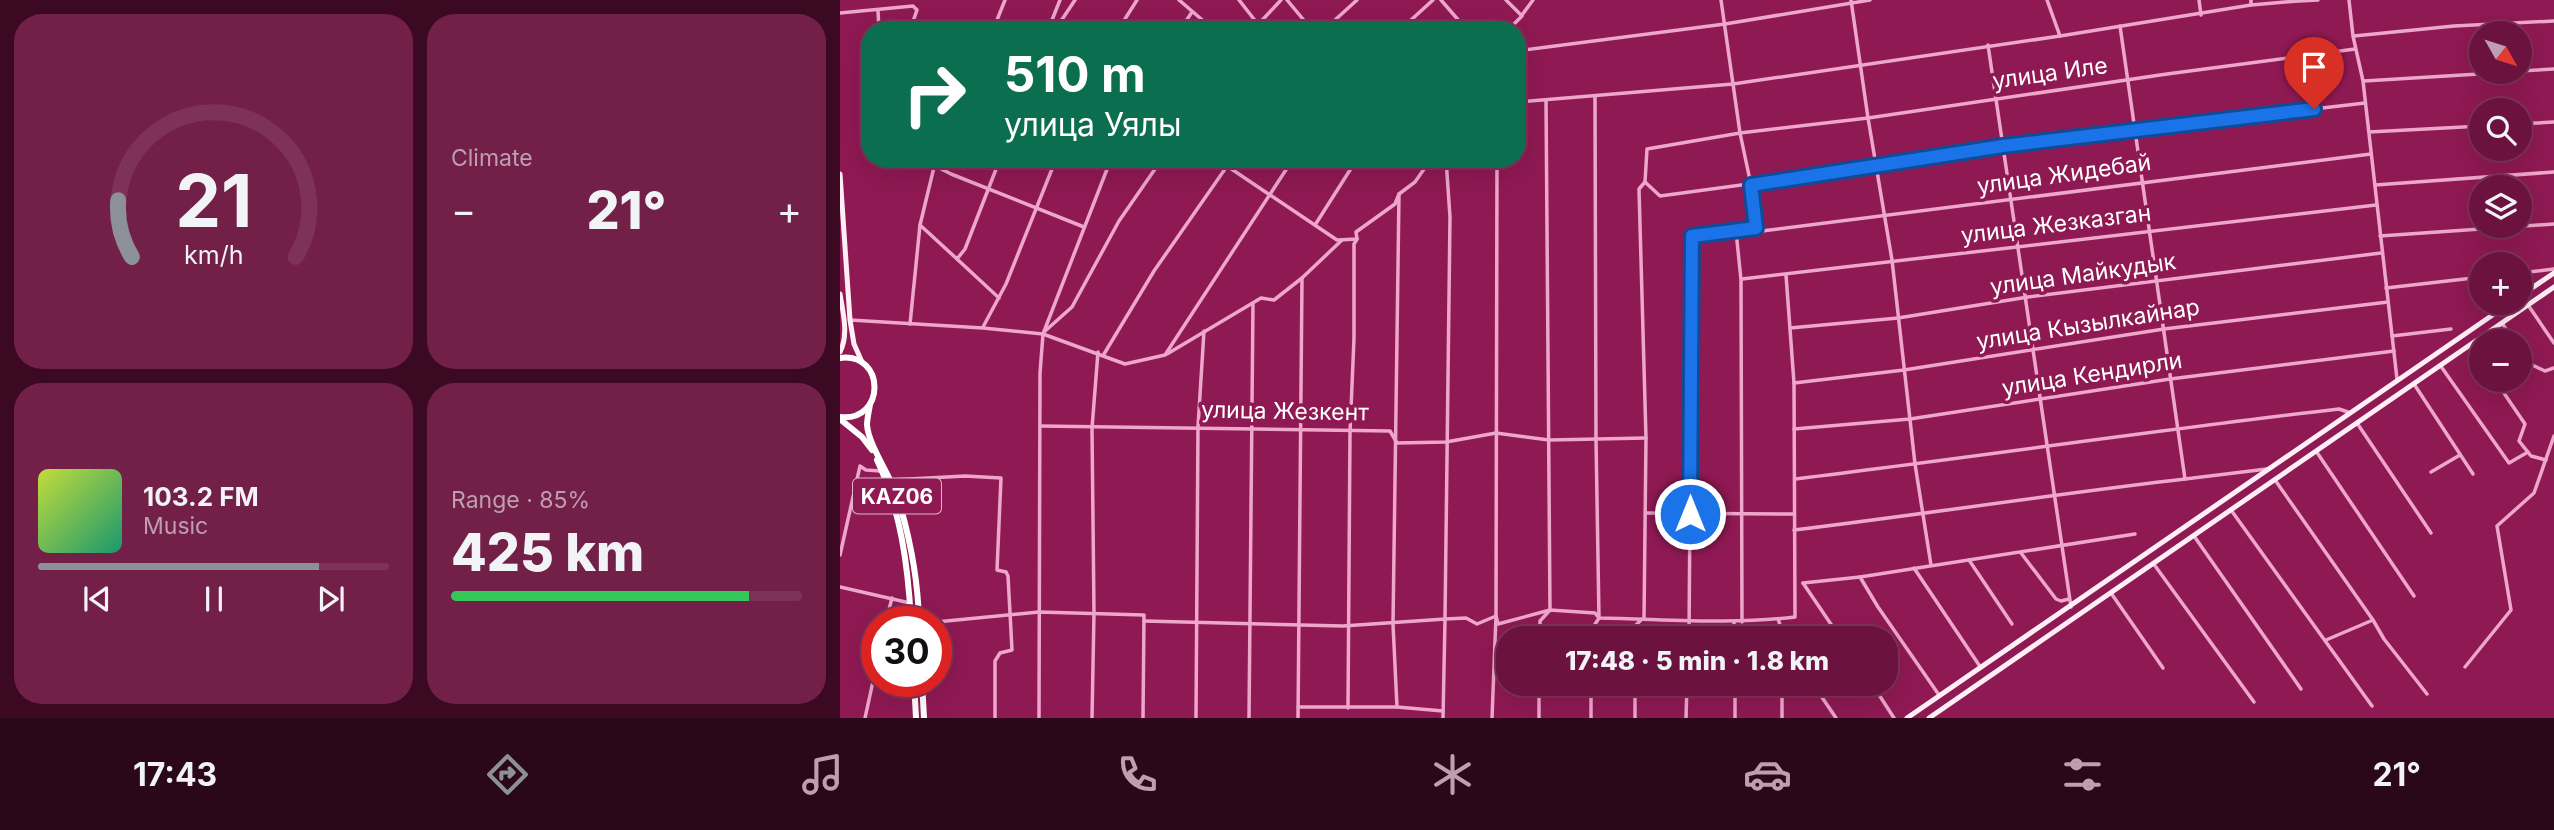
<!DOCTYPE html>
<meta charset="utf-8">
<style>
:root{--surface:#6b133e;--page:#732049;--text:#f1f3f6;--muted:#be9eb0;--line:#7e3258;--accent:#8c9099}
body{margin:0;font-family:Inter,sans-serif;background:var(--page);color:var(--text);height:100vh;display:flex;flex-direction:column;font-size:26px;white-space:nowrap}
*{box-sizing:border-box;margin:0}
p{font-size:23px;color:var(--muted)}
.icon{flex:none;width:38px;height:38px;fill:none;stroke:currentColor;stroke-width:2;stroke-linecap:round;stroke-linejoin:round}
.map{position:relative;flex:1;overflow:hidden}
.details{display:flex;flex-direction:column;gap:14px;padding:14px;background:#3b0a22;width:840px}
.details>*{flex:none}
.guide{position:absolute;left:21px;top:21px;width:665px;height:147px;border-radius:28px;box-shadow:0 7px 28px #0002,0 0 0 2px var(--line);background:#0b6e4f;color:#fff;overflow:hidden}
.needle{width:46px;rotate:129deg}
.controls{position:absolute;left:1629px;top:21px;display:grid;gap:14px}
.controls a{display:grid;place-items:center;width:63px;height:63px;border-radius:50%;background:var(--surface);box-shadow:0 7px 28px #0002,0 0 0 2px var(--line);font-size:35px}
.speed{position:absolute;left:21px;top:606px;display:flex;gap:14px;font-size:35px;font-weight:700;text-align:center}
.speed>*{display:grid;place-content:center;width:91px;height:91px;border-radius:50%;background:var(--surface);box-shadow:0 7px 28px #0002,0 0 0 2px var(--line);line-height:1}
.speed .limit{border:10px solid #d22;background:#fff;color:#111}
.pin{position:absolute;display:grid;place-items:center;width:60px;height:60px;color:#fff;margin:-72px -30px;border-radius:50% 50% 50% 0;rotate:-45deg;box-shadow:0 0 7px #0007}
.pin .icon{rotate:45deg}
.me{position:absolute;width:77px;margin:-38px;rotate:0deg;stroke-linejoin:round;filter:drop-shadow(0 0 5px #0008)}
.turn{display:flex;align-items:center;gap:24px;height:147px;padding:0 28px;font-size:32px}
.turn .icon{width:91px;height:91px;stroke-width:2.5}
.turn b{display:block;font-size:49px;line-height:60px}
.big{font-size:52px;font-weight:800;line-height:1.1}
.details .widget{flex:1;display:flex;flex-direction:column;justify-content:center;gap:10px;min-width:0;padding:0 24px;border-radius:28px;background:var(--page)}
.details .dial{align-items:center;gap:0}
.dial svg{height:182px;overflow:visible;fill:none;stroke:var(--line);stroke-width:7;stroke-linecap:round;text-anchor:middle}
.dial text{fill:var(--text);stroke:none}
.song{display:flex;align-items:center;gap:21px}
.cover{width:84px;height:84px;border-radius:10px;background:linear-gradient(135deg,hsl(70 70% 55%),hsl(160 70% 35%))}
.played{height:7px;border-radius:4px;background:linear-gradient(90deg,var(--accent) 80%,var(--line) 80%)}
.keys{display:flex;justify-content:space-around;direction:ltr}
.heat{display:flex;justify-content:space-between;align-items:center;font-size:38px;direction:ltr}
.charge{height:10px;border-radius:5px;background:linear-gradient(90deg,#34c759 85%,var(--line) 0)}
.details .tiles{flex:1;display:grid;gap:14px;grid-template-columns:repeat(2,1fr)}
.trip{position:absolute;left:656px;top:626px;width:402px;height:70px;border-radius:28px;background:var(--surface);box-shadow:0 7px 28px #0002,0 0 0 2px var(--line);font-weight:800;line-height:70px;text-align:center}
.menu{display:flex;height:112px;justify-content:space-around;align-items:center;background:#2b0819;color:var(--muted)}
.menu .icon{width:49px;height:49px}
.menu .on{color:var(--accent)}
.menu b{font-size:32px;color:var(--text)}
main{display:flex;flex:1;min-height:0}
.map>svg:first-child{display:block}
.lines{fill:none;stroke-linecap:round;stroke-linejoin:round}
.minor{stroke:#efa6cb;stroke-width:3.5}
.major{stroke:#ffeef5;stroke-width:5}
.highway{stroke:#fff;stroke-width:6}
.route-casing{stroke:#114b97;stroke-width:18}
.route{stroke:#1a73e8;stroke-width:12}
.labels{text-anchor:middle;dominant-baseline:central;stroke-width:7;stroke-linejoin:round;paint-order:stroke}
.shield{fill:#8f1953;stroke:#ddbacb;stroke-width:2}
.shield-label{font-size:21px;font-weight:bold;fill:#fff}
.street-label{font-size:23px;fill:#fff;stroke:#8f1953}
</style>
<main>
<section class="details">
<div class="tiles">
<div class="widget dial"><svg viewBox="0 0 100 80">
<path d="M14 69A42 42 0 1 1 86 69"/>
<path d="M14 69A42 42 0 0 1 8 44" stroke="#8c9099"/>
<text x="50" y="56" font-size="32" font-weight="700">21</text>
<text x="50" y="72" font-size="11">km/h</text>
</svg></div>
<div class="widget"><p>Climate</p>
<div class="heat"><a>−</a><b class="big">21°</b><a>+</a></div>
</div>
<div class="widget">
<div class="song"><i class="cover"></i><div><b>103.2 FM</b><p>Music</p></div></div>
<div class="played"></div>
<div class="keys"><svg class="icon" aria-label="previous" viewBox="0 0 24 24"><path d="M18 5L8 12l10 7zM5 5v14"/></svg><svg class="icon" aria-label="pause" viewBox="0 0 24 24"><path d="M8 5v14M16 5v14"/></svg><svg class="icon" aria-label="next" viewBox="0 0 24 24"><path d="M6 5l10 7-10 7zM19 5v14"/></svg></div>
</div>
<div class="widget"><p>Range · 85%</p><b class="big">425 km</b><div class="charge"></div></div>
</div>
</section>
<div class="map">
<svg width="1714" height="718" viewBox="0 0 1714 718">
<rect width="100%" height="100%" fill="#8f1953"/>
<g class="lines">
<!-- minor -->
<g class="minor">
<path d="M339 0 374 30"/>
<path d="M399 0 417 23"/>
<path d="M447 0 472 30"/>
<path d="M601 0 627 30"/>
<path d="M666 0 682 16 668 30"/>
<path d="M881 0 900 133 1028 118 1052 260 1075 464 1091 565"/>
<path d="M1011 0 1028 118 1327 74 1515 49"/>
<path d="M1207 0 1220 36"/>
<path d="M1359 0 1361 15"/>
<path d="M1411 0V5L1458 1"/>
<path d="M1509 0 1513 36 1523 81 1557 379"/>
<path d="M1459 1 1478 0"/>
<path d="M38 11 39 30"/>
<path d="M0 13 73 6 77 10 70 30"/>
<path d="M682 15 693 0"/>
<path d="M1280 26 1345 479 1427 469"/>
<path d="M153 30 165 0"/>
<path d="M208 30 220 0"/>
<path d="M215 30 235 0"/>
<path d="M278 30 297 0"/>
<path d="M340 30 352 12"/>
<path d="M413 30 441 0"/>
<path d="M484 30 517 0"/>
<path d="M560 30 593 0"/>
<path d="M1514 36 1614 26 1714 21"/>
<path d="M1148 45 1231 607"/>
<path d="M677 51 885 24 1030 0"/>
<path d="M1680 71 1714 69"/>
<path d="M1524 81 1672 72"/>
<path d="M677 102 893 84 1220 36 1411 5"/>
<path d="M1680 124 1714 122"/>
<path d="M1529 132 1642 126"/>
<path d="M82 159 111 174 244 227"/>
<path d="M606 159 610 217 605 619 626 618 637 624 656 616 658 624 710 610 706 100"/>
<path d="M387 166 497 240 517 239 516 232 555 204 559 194 575 182 591 159"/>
<path d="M805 182 820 196 1035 167 1162 146 1525 103"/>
<path d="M1535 185 1714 172"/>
<path d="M80 225 117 259 125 249 160 159"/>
<path d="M475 225 517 159"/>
<path d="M922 231 1531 154"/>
<path d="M1540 236 1714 224"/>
<path d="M117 259 159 298"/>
<path d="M1680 273 1714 269"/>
<path d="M902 279 1536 205"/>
<path d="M1546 288 1642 277"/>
<path d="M1688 305 1714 343"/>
<path d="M10 320 143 328 203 334 285 364 325 355 453 159"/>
<path d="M1662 323 1674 341"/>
<path d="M70 324 80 225 96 159"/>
<path d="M143 327 166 284 216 159"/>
<path d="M950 328 1058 318 1188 297 1541 253"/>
<path d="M204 332 232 307 279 221 322 159"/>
<path d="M1552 336 1611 329"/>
<path d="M1631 344 1642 360"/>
<path d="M1680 351 1688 363 1705 371 1714 368"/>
<path d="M264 354 314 271 392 159"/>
<path d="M327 354 421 298 434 300 462 278 502 240"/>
<path d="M1600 365 1669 463 1688 452"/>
<path d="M1655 380 1685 424 1679 441 1691 456 1706 460"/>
<path d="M954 383 1064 370 1324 329 1548 302"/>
<path d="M1574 384 1633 474"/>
<path d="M1517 423 1591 533"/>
<path d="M200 426 550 431 557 443 606 442 656 433 709 440 806 438"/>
<path d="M954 429 1070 419 1330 379 1554 351"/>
<path d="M1476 451 1574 596"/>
<path d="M1591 472 1620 455"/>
<path d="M955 479C1136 457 1317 430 1499 409L1508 412"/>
<path d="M51 480 125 476 161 478 157 570 166 572 168 576 172 650 160 653 155 661V718"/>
<path d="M1435 480 1533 620 1544 639 1587 694"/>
<path d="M1391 510 1532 706"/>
<path d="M806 513 954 514"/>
<path d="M954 530C1085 514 1215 494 1345 479"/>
<path d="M1354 536 1461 689"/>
<path d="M1181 553 1216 599 1221 601 1229 599"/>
<path d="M0 555 20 466 26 470 40 471"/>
<path d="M1129 560 1172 624"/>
<path d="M1313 563 1414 702"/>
<path d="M1074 568 1141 668"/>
<path d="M963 583 1001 639"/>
<path d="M963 583 1020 577"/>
<path d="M0 587 70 603"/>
<path d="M1271 593 1323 668"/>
<path d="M804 619 806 438 799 189 805 182 807 149 900 133 911 185 916 228 896 231 901 280 902 622"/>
<path d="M938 619 945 639"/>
<path d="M46 621 52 598"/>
<path d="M304 621 503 626 605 619 603 718"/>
<path d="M96 622 199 612 304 615 303 718"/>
<path d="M894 622V639"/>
<path d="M700 639V621L710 610 755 613 759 618C825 619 890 625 955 617L954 383 946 275"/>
<path d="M752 639V629L759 618 756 439 755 97"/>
<path d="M795 639V626L802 619"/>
<path d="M849 639 852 236 895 231"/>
<path d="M1486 640 1533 620"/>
<path d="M1625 667 1671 610 1657 526 1694 493 1714 436"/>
<path d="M795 684V718"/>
<path d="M895 684V718"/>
<path d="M942 684V718"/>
<path d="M973 684 996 718"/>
<path d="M1032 684 1054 718"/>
<path d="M1099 695 1038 607 1020 577 1295 534"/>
<path d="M458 707H557L603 711"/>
<path d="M557 707 553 624 559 194"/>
<path d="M508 708 510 433 514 338V244L517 239"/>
<path d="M25 718 37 663"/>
<path d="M199 718 200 373 203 334 271 159"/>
<path d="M252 718 254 613 252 428 258 352"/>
<path d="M356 718 358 427 364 331"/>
<path d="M409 718 413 303"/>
<path d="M458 718 462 278"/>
<path d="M652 718 656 616 657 159"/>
<path d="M699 718V684"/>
<path d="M751 718V684"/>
<path d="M846 718 847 684"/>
</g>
<!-- major -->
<g class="major">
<path d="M0 174 10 320 14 344 22 362"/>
<path d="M0 294C3 313 9 335 0 352"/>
<path d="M1680 296 1714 273"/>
<path d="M1067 718 1670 303"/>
<path d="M1089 718 1714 287"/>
</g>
<!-- highway -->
<g class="highway">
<path d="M0 358C46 352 46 422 0 417"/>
<path d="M30 404C29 411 27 419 27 425 29 448 54 480 60 505 71 543 78 582 79 621"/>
<path d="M0 419 22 437 32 450"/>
<path d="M37 460C61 511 68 566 71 621"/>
<path d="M74 681 76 718"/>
<path d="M82 681 84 718"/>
</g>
</g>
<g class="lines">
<!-- route casing -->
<g class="route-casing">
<path id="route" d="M850 514 852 236 916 228 911 185 1163 146 1474 109"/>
</g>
<!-- route -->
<use href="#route" class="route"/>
</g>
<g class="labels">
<!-- shield labels -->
<rect class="shield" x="13" y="478.5" width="88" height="35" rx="5"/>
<g class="shield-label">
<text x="57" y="496">KАZ06</text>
</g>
<!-- street labels -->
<g class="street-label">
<text transform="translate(1210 73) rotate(-8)">улица Иле</text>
<text transform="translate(1224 174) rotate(-8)">улица Жидебай</text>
<text transform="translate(1216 224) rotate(-7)">улица Жезказган</text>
<text transform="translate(1243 274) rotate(-8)">улица Майкудык</text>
<text transform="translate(1248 324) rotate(-9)">улица Кызылкайнар</text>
<text transform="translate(1252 374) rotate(-9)">улица Кендирли</text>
<text transform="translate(445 411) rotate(1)">улица Жезкент</text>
</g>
</g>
</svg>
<div class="controls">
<a><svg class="needle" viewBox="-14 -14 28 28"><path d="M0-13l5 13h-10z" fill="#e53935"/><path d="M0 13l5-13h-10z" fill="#be9eb0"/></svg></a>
<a><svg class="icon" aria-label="search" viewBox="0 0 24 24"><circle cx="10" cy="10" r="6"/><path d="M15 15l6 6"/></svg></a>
<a><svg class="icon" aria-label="layers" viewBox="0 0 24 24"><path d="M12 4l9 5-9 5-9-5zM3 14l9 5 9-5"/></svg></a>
<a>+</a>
<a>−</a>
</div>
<div class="speed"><div class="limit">30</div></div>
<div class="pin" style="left:1474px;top:109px;background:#d93025"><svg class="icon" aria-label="arrive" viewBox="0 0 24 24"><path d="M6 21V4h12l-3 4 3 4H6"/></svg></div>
<svg class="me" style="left:850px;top:514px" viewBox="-20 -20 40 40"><circle r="17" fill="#1a73e8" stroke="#fff" stroke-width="3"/><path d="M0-11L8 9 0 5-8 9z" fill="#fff"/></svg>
<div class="trip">17:48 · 5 min · 1.8 km</div>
<div class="guide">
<div class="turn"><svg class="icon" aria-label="right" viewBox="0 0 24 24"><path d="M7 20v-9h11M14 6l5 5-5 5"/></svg><div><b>510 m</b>улица Уялы</div></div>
</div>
</div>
</main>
<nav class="menu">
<b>17:43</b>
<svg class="icon on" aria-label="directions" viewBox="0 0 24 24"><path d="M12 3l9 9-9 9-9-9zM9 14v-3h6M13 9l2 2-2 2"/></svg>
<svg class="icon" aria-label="music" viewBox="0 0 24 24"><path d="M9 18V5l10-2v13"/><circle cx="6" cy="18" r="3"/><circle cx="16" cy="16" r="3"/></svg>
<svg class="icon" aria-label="phone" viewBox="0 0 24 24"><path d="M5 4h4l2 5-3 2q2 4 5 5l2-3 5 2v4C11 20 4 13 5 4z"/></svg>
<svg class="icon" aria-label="climate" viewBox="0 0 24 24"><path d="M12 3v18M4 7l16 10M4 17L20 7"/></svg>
<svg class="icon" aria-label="car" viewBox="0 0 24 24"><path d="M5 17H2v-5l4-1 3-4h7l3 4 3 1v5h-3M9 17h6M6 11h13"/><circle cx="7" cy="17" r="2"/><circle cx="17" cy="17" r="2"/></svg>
<svg class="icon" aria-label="filters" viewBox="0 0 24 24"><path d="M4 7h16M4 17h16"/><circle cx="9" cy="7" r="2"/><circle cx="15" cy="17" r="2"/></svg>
<b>21°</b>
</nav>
